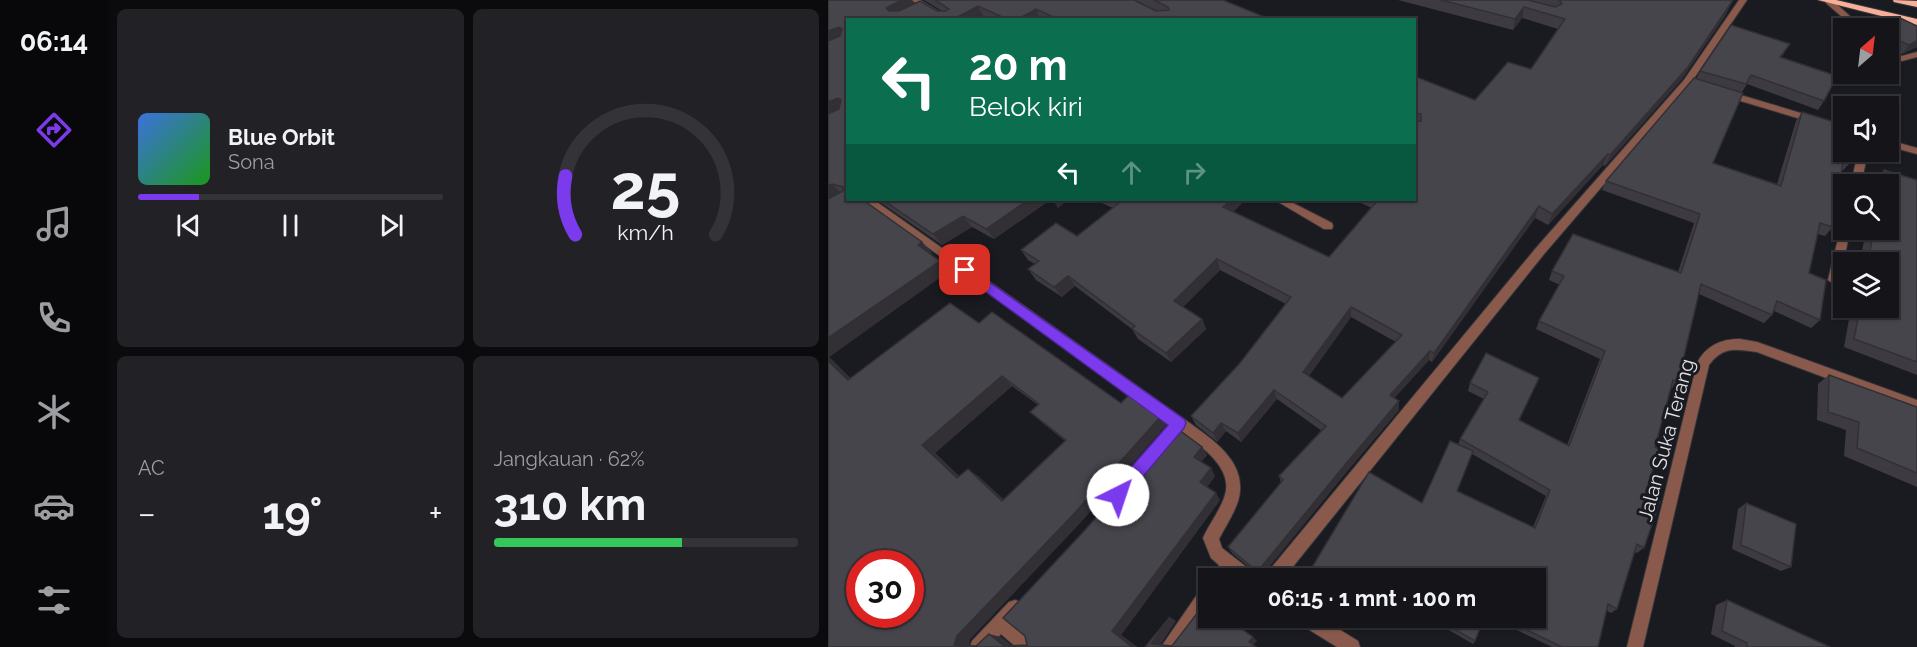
<!DOCTYPE html>
<html lang="id">
<meta charset="utf-8">
<style>
:root{--surface:#141419;--page:#212126;--text:#f1f3f6;--muted:#9d9ea2;--line:#333338;--accent:#7c3aed}
body{margin:0;font-family:Raleway,sans-serif;background:var(--page);color:var(--text);height:100vh;display:flex;flex-direction:column;font-size:22px;white-space:nowrap}
*{box-sizing:border-box;margin:0}
p{font-size:20px;color:var(--muted)}
.icon{flex:none;width:33px;height:33px;fill:none;stroke:currentColor;stroke-width:2;stroke-linecap:round;stroke-linejoin:round}
.map{position:relative;flex:1;overflow:hidden}
.side{display:flex;flex-direction:column;gap:9px;padding:9px;background:#0b0b0e;width:720px}
.side>*{flex:none}
.hud{position:absolute;left:18px;top:18px;width:570px;height:183px;border-radius:0px;box-shadow:0 2px 4px #0004,0 0 0 2px var(--line);background:#0b6e4f;color:#fff;overflow:hidden}
.needle{width:39px;rotate:28deg}
.fabs{position:absolute;left:1005px;top:18px;display:grid;gap:12px}
.fabs a{display:grid;place-items:center;width:66px;height:66px;border-radius:0px;background:var(--surface);box-shadow:0 2px 4px #0004,0 0 0 2px var(--line);font-size:30px}
.speed{position:absolute;left:18px;top:550px;display:flex;gap:12px;font-size:30px;font-weight:700;text-align:center}
.speed>*{display:grid;place-content:center;width:78px;height:78px;border-radius:50%;background:var(--surface);box-shadow:0 2px 4px #0004,0 0 0 2px var(--line);line-height:1}
.speed .limit{border:9px solid #d22;background:#fff;color:#111}
.pin{position:absolute;display:grid;place-items:center;width:51px;height:51px;color:#fff;margin:-26px;border-radius:12px;box-shadow:0 3px 9px #0006}
.me{position:absolute;width:66px;margin:-33px;rotate:41deg;stroke-linejoin:round;filter:drop-shadow(0 0 4px #0008)}
.turn{display:flex;align-items:center;gap:21px;height:126px;padding:0 24px;font-size:27px}
.turn .icon{width:78px;height:78px;stroke-width:2.5}
.turn b{display:block;font-size:42px;line-height:51px}
.lanes{display:flex;align-items:center;height:57px;padding:0 24px;background:#0003;justify-content:center;gap:30px;direction:ltr}
.lanes .off{opacity:.35}
.big{font-size:45px;font-weight:700;line-height:1.1}
.side .widget{flex:1;display:flex;flex-direction:column;justify-content:center;gap:9px;min-width:0;padding:0 21px;border-radius:9px;background:var(--page)}
.side .dial{align-items:center;gap:0}
.dial svg{height:156px;overflow:visible;fill:none;stroke:var(--line);stroke-width:7;stroke-linecap:round;text-anchor:middle}
.dial text{fill:var(--text);stroke:none}
.song{display:flex;align-items:center;gap:18px}
.cover{width:72px;height:72px;border-radius:9px;background:linear-gradient(135deg,hsl(220 70% 55%),hsl(120 70% 35%))}
.played{height:6px;border-radius:3px;background:linear-gradient(90deg,var(--accent) 20%,var(--line) 20%)}
.keys{display:flex;justify-content:space-around;direction:ltr}
.heat{display:flex;justify-content:space-between;align-items:center;font-size:33px;direction:ltr}
.charge{height:9px;border-radius:4px;background:linear-gradient(90deg,#34c759 62%,var(--line) 0)}
.side .tiles{flex:1;display:grid;gap:9px;grid-template-columns:repeat(2,1fr)}
.trip{position:absolute;left:370px;top:568px;width:348px;height:60px;border-radius:0px;background:var(--surface);box-shadow:0 2px 4px #0004,0 0 0 2px var(--line);font-weight:700;line-height:60px;text-align:center}
main{display:flex;flex:1;min-height:0}
.tabs{display:flex;flex-direction:column;width:108px;justify-content:space-around;align-items:center;background:#08080a;color:var(--muted)}
.tabs .icon{width:42px;height:42px}
.tabs .active{color:var(--accent)}
.tabs b{font-size:27px;color:var(--text)}
.map>svg:first-child{display:block}
.lines{fill:none;stroke-linecap:round;stroke-linejoin:round}
.service-casing{stroke:#36373d;stroke-width:2}
.minor-casing{stroke:#36373d;stroke-width:2}
.trunk-casing{stroke:#36373d;stroke-width:2}
.service{fill:#895a4b;fill-rule:evenodd}
.minor{fill:#895a4b;fill-rule:evenodd}
.trunk{fill:#f8af9a;fill-rule:evenodd}
.wall{fill:#3d3b41;fill-rule:evenodd}
.shaded-wall{fill:#323035}
.building{fill:#47454c;stroke:#323035;stroke-width:1.5;fill-rule:evenodd}
.route{fill:#7c3aed;stroke:#51269a;stroke-width:1.5}
.labels{text-anchor:middle;dominant-baseline:central;stroke-width:6;stroke-linejoin:round;paint-order:stroke}
.street-label{font-size:20px;fill:#e1e1e6;stroke:#1a1b21}
</style>
<main>
<nav class="tabs">
<b>06:14</b>
<svg class="icon active" aria-label="directions" viewBox="0 0 24 24"><path d="M12 3l9 9-9 9-9-9zM9 14v-3h6M13 9l2 2-2 2"/></svg>
<svg class="icon" aria-label="music" viewBox="0 0 24 24"><path d="M9 18V5l10-2v13"/><circle cx="6" cy="18" r="3"/><circle cx="16" cy="16" r="3"/></svg>
<svg class="icon" aria-label="phone" viewBox="0 0 24 24"><path d="M5 4h4l2 5-3 2q2 4 5 5l2-3 5 2v4C11 20 4 13 5 4z"/></svg>
<svg class="icon" aria-label="climate" viewBox="0 0 24 24"><path d="M12 3v18M4 7l16 10M4 17L20 7"/></svg>
<svg class="icon" aria-label="car" viewBox="0 0 24 24"><path d="M5 17H2v-5l4-1 3-4h7l3 4 3 1v5h-3M9 17h6M6 11h13"/><circle cx="7" cy="17" r="2"/><circle cx="17" cy="17" r="2"/></svg>
<svg class="icon" aria-label="filters" viewBox="0 0 24 24"><path d="M4 7h16M4 17h16"/><circle cx="9" cy="7" r="2"/><circle cx="15" cy="17" r="2"/></svg>
</nav>
<section class="side">
<div class="tiles">
<div class="widget">
<div class="song"><i class="cover"></i><div><b>Blue Orbit</b><p>Sona</p></div></div>
<div class="played"></div>
<div class="keys"><svg class="icon" aria-label="previous" viewBox="0 0 24 24"><path d="M18 5L8 12l10 7zM5 5v14"/></svg><svg class="icon" aria-label="pause" viewBox="0 0 24 24"><path d="M8 5v14M16 5v14"/></svg><svg class="icon" aria-label="next" viewBox="0 0 24 24"><path d="M6 5l10 7-10 7zM19 5v14"/></svg></div>
</div>
<div class="widget dial"><svg viewBox="0 0 100 80">
<path d="M14 69A42 42 0 1 1 86 69"/>
<path d="M14 69A42 42 0 0 1 9 39" stroke="#7c3aed"/>
<text x="50" y="56" font-size="32" font-weight="700">25</text>
<text x="50" y="72" font-size="11">km/h</text>
</svg></div>
<div class="widget"><p>AC</p>
<div class="heat"><a>−</a><b class="big">19°</b><a>+</a></div>
</div>
<div class="widget"><p>Jangkauan · 62%</p><b class="big">310 km</b><div class="charge"></div></div>
</div>
</section>
<div class="map">
<svg width="1089" height="647" viewBox="0 0 1089 647">
<rect width="100%" height="100%" fill="#1a1b21"/>
<g class="lines">
<!-- service casing -->
<g class="service-casing">
<g id="service">
<path d="M998 0H1004L1035 28H1027L998 3Z"/>
<path d="M1060 51 1074 56 1089 52V57L1074 61 1060 56Z"/>
</g>
</g>
<!-- minor casing -->
<g class="minor-casing">
<g id="minor">
<path d="M83 0H92L125 20H116Z"/>
<path d="M911 0H919L862 84 716 254 455 579H437L439 573 708 248 856 80Z"/>
<path d="M899 91 1016 126V132L896 96V92Z"/>
<path d="M1060 140 1089 148V154L1060 146Z"/>
<path d="M1030 152H1040L1033 184H1023Z"/>
<path d="M35 200H46L356 419C379 436 415 457 412 491 411 507 398 525 391 539L394 548 426 573 428 579H408L403 575 400 579H383L391 565 383 558 375 538C381 524 392 511 397 495 406 465 367 442 346 427Z"/>
<path d="M447 200H459L504 223 505 226 504 229H496Z"/>
<path d="M1013 227 1022 230 1012 280 1006 284 1000 280Z"/>
<path d="M912 339 929 342 1089 400V412L929 352C907 349 895 346 881 365L815 647H799L869 363C878 346 892 339 912 339Z"/>
<path d="M381 584V605L351 647H333L375 586Z"/>
<path d="M187 600 193 602 195 608 185 622 207 641 209 647H188L173 634 161 647H142L144 641 181 602Z"/>
<path d="M470 618H493L530 641 532 647H509L472 624Z"/>
</g>
</g>
<!-- trunk casing -->
<g class="trunk-casing">
<g id="trunk">
<path d="M990 0H1008L1089 19V25Z"/>
<path d="M1065 0 1089 1V7L1066 2Z"/>
</g>
</g>
<!-- service -->
<use href="#service" class="service"/>
<!-- minor -->
<use href="#minor" class="minor"/>
<!-- trunk -->
<use href="#trunk" class="trunk"/>
</g>
<!-- wall -->
<g class="wall">
<path d="M0 0H84L87 4 109 11H114L96 0H306L328 11H329L307 0H395L444 20H162L156 17 20 20V200L94 242 104 253 102 254 112 261 121 271 1 357 22 378 151 323 293 403 333 416 338 425 252 523 142 639 141 646H148L173 637 184 646 199 645 374 447 379 455 373 462 387 476 379 487 392 500 293 635 309 647H0ZM184 386 210 405 202 412 211 420 237 441 176 500 151 477 140 469 131 476 107 453Z"/>
<path d="M570 0H905L897 16 854 79 777 166 775 165 720 225 707 218 604 362 601 360 566 398 571 410 521 469 437 572 434 578 404 553 400 547 453 483 451 476 494 431 449 399 413 442 398 431 389 442 368 425 363 416 412 363 458 304 392 270 355 307 374 319 378 329 343 362 310 339 304 329 247 286 234 297 208 280 200 269 207 264 200 260 193 250 249 236 285 208 267 200H417L405 212 501 257 544 208 526 200H586V76L647 100 703 69 730 29 694 18 685 30ZM523 317 568 342 514 398 481 376Z"/>
<path d="M1060 28 1089 47 1074 54 1060 48Z"/>
<path d="M962 44 953 58 996 101 990 110 919 84 914 92 885 163 949 184 968 121 974 112 1022 163 1013 172 1005 227 997 236 990 234 981 273 992 320 983 328 946 311 944 315 936 323 871 294 850 382 843 389 827 447 817 494 816 548 809 553 807 552 789 609 783 613 778 610 770 647H724L664 618H708L594 503 630 445 632 439 656 399 640 391 642 383 658 353 691 420 739 445 772 359 708 329 711 321 732 285 721 280 724 271 850 272 866 223 774 190 778 181 868 79 872 71ZM644 454 718 496 705 527 629 491Z"/>
<path d="M1056 170 1089 180V375L1016 347 1023 308H1060V262H1032L1038 230H1060V184H1047L1048 180Z"/>
<path d="M49 200H222L166 239 144 227 114 245Z"/>
<path d="M1001 375 1089 407V487L1016 456 1018 430 989 420 990 384Z"/>
<path d="M918 503 963 567 953 571 904 549 910 509Z"/>
<path d="M899 600 1002 647H907V646L883 634 888 605Z"/>
<path d="M600 618H656L647 641 645 644Z"/>
</g>
<!-- shaded-wall -->
<g class="shaded-wall">
<path d="M74 0H84L89 7 66 20 58 8Z"/>
<path d="M905 0 897 16 854 79 777 166 782 155Z"/>
<path d="M150 6 156 17 151 20H124Z"/>
<path d="M696 7 694 18 685 30 687 19Z"/>
<path d="M208 9 212 20H188Z"/>
<path d="M11 27 19 38 0 46V31Z"/>
<path d="M1089 41V47L1074 54 1081 45Z"/>
<path d="M10 98 19 109 0 118V102Z"/>
<path d="M780 154 775 165 720 225 724 214Z"/>
<path d="M4 184 15 195 0 204V186Z"/>
<path d="M200 200H222L166 239 158 229Z"/>
<path d="M225 200H240L230 208Z"/>
<path d="M403 200H417L399 218 395 207Z"/>
<path d="M711 206 707 218 604 362 606 353Z"/>
<path d="M135 216 144 227 114 245 105 234Z"/>
<path d="M94 242 104 253 100 255 90 245Z"/>
<path d="M389 259 392 270 350 311 346 301Z"/>
<path d="M112 261 121 271 1 357 33 389 20 380 0 361V338Z"/>
<path d="M240 276 247 286 234 297 226 287Z"/>
<path d="M523 307V317L477 381 475 372Z"/>
<path d="M374 319 378 329 343 362 338 353Z"/>
<path d="M602 351 601 360 561 404 562 395Z"/>
<path d="M174 376 184 386 107 453 141 486 129 478 94 445Z"/>
<path d="M446 390 449 399 413 442 410 433Z"/>
<path d="M571 401V410L521 469 437 572 434 578 431 573 434 566 520 461Z"/>
<path d="M333 416 338 425 252 523 142 639 141 647 126 645 129 636Z"/>
<path d="M393 423 398 431 389 442 385 433Z"/>
<path d="M374 447 379 455 371 465 366 457Z"/>
<path d="M383 468 387 476 377 490 372 482Z"/>
<path d="M140 469 151 477 185 508 174 501Z"/>
<path d="M388 493 392 500 293 635 309 647H304L284 631Z"/>
<path d="M342 617 348 621 331 647 323 644Z"/>
<path d="M161 634 173 637 185 647 176 646Z"/>
<path d="M425 637 429 641 425 645 421 642Z"/>
</g>
<!-- building -->
<g class="building">
<path d="M0 0H74L58 8 61 11H71L92 1 109 11H118L121 9 107 0H306L328 11 341 10 340 7 326 0H395L444 20H232L208 9 188 20H181L150 6 124 20H20V200H35L94 242 90 245 112 261 0 338V199L15 191 16 187 4 184 0 186V114L11 109 13 100 10 98 0 102V41L12 36 14 29 11 27 0 31Z"/>
<path d="M613 0H700L727 7 734 4 732 1 730 0H905L860 67 782 155 780 154 724 214 711 206 606 353 602 351 562 395 571 401 520 461 434 566 431 573 400 547 455 480 451 476 498 426 446 390 410 433 393 423 385 433 363 416 412 363 463 297 389 259 346 301 374 319 338 353 304 329 307 326 240 276 226 287 200 269 211 261 193 250 228 223 249 236 291 203 284 200H403L395 207 501 257 550 200H586V122L593 121V114L586 113V76L647 100 680 62 703 69 737 19 696 7 687 19ZM523 307 574 335 514 398 475 372Z"/>
<path d="M1072 18 1089 26V41L1081 45 1060 36V28H1048Z"/>
<path d="M903 25 962 44 952 57 1009 76 996 101 923 75 918 84 872 71Z"/>
<path d="M866 78 915 93 885 163 953 186 974 112 1016 125V152H1024L1022 163 1015 161 1005 227 992 223 981 273 998 280 992 320 949 301 944 315 873 284 850 382 845 380 827 447 831 449 817 494 832 501 816 548 809 544 789 609 780 604 770 647H734L674 618H708V579H477L541 472 594 503 622 441 645 451 629 491 707 528 722 490 632 439 660 392 642 383 658 353 711 378 691 420 741 446 777 351 711 321 736 276 724 271 745 234 853 273 872 214 778 181Z"/>
<path d="M1056 170 1089 180V362L1026 339 1032 308H1060V262H1040L1046 230H1060V184H1054Z"/>
<path d="M55 200H200L158 229 135 216 105 234Z"/>
<path d="M122 303 151 323 164 312 293 403 301 395 333 416 243 517 129 636 126 645 148 646 161 634 176 646 199 645 197 636 175 618 257 530 347 427 374 447 366 457 383 468 372 482 388 493 284 631 304 647H0V361L20 380ZM174 376 211 404 202 412 238 440 174 501 140 469 129 478 94 445ZM32 564H82V615H32Z"/>
<path d="M1001 375 1089 407V473L1029 448 1031 422 1000 412Z"/>
<path d="M918 503 968 524 963 567 913 545Z"/>
<path d="M899 600 1002 647H919V643L894 631Z"/>
<path d="M377 603 381 606V618H398L425 637 421 642 428 647H317L342 617 323 644 344 646Z"/>
<path d="M607 618H656L647 641Z"/>
</g>
<!-- route -->
<path class="route" d="M137 265 356 419 358 423 356 428 295 500 290 503 284 500 281 495 284 489 340 425 132 273 131 270 132 266Z"/>
<g class="labels">
<!-- street labels -->
<g class="street-label">
<text transform="translate(838 440) rotate(-75)">Jalan Suka Terang</text>
</g>
</g>
</svg>
<div class="fabs">
<a><svg class="needle" viewBox="-14 -14 28 28"><path d="M0-13l5 13h-10z" fill="#e53935"/><path d="M0 13l5-13h-10z" fill="#9d9ea2"/></svg></a>
<a><svg class="icon" aria-label="sound" viewBox="0 0 24 24"><path d="M4 9h4l5-4v14l-5-4H4zM17 9q2 3 0 6"/></svg></a>
<a><svg class="icon" aria-label="search" viewBox="0 0 24 24"><circle cx="10" cy="10" r="6"/><path d="M15 15l6 6"/></svg></a>
<a><svg class="icon" aria-label="layers" viewBox="0 0 24 24"><path d="M12 4l9 5-9 5-9-5zM3 14l9 5 9-5"/></svg></a>
</div>
<div class="speed"><div class="limit">30</div></div>
<div class="pin" style="left:137px;top:270px;background:#d93025"><svg class="icon" aria-label="arrive" viewBox="0 0 24 24"><path d="M6 21V4h12l-3 4 3 4H6"/></svg></div>
<svg class="me" style="left:290px;top:495px" viewBox="-20 -20 40 40"><circle r="19" fill="#fff"/><path d="M0-13L10 11 0 6-10 11z" fill="#7c3aed"/></svg>
<div class="trip">06:15 · 1 mnt · 100 m</div>
<div class="hud">
<div class="turn"><svg class="icon" aria-label="left" viewBox="0 0 24 24"><path d="M17 20v-9H6M10 6l-5 5 5 5"/></svg><div><b>20 m</b>Belok kiri</div></div>
<div class="lanes"><svg class="icon" aria-label="left" viewBox="0 0 24 24"><path d="M17 20v-9H6M10 6l-5 5 5 5"/></svg><svg class="icon off" aria-label="ahead" viewBox="0 0 24 24"><path d="M12 20V5M6 11l6-6 6 6"/></svg><svg class="icon off" aria-label="right" viewBox="0 0 24 24"><path d="M7 20v-9h11M14 6l5 5-5 5"/></svg></div>
</div>
</div>
</main>
